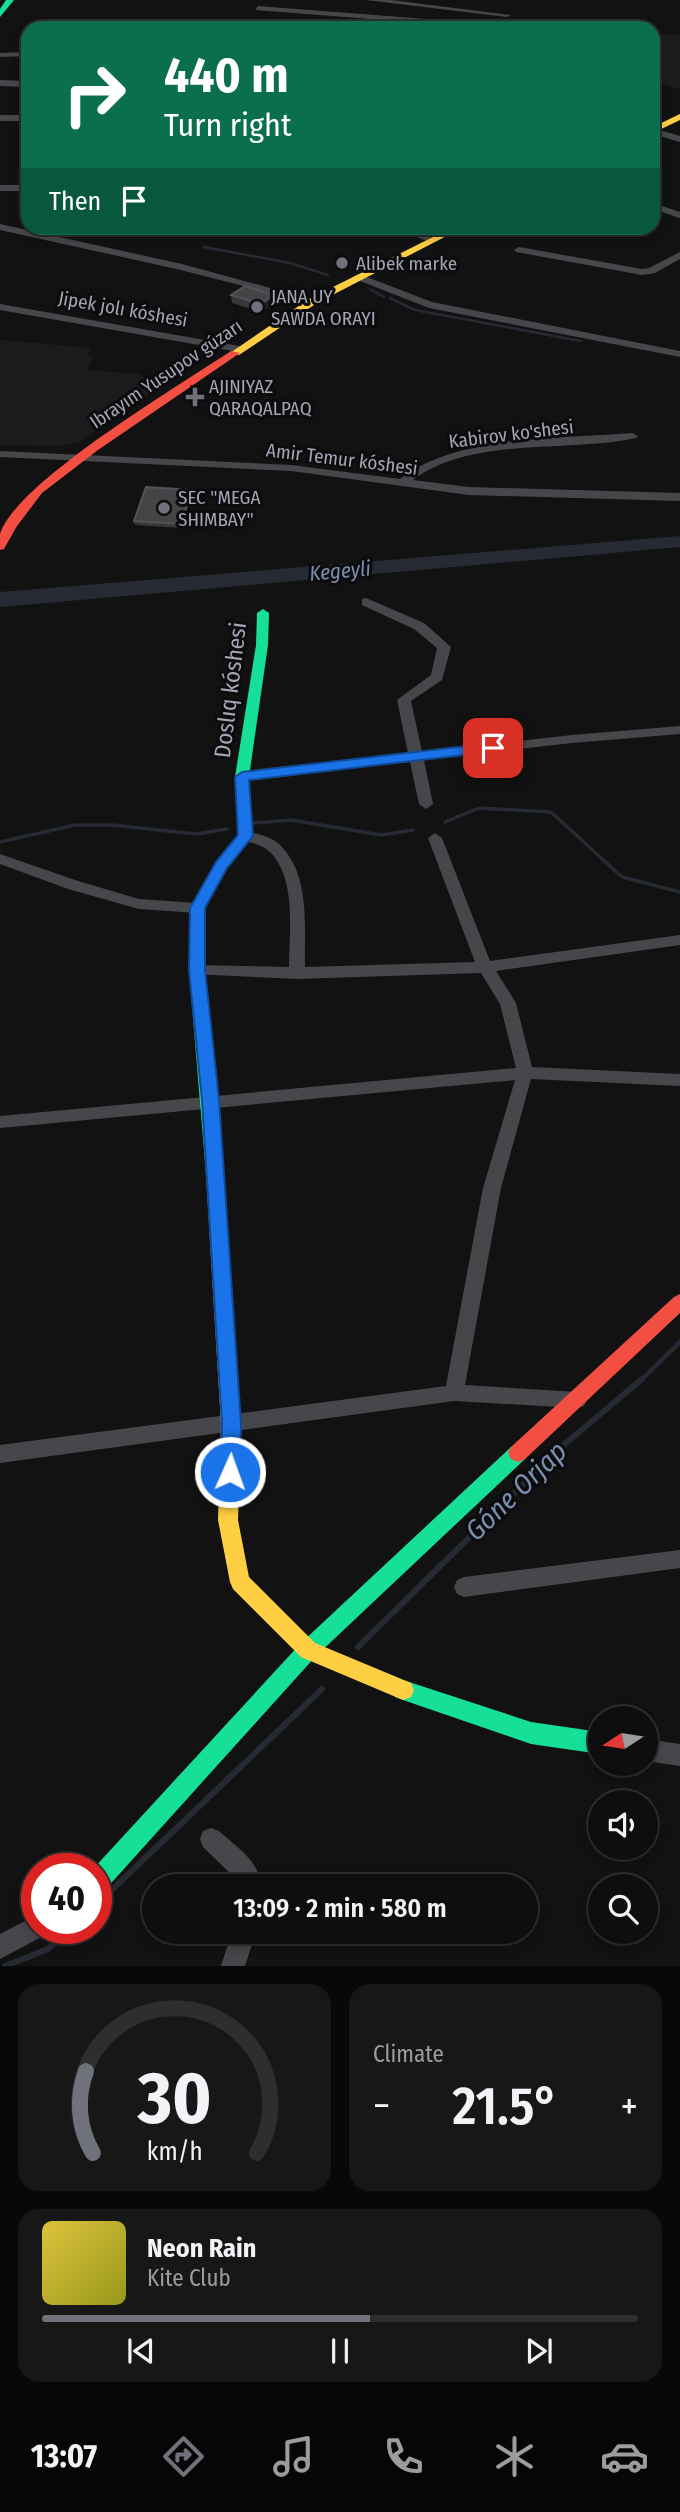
<!DOCTYPE html>
<meta charset="utf-8">
<style>
:root{--surface:#0e0e0e;--page:#171717;--text:#f1f3f6;--muted:#9b9c9e;--line:#2e2e2e;--accent:#70727b}
body{margin:0;font-family:"Fira Sans Condensed",sans-serif;background:var(--page);color:var(--text);height:100vh;display:flex;flex-direction:column;font-size:26px;white-space:nowrap}
*{box-sizing:border-box;margin:0}
p{font-size:23px;color:var(--muted)}
.icon{flex:none;width:38px;height:38px;fill:none;stroke:currentColor;stroke-width:2;stroke-linecap:round;stroke-linejoin:round}
.map{position:relative;height:1966px;overflow:hidden}
.sheet{display:flex;flex-direction:column;gap:18px;padding:18px;background:#080808;flex:1}
.sheet>*{flex:none}
.banner{position:absolute;left:21px;top:21px;width:639px;height:214px;border-radius:21px;box-shadow:0 4px 10px #0003,0 0 0 2px var(--line);background:#0b6e4f;color:#fff;overflow:hidden}
.needle{width:46px;rotate:258deg}
.fabs{position:absolute;left:588px;top:1706px;display:grid;gap:14px}
.fabs a{display:grid;place-items:center;width:70px;height:70px;border-radius:50%;background:var(--surface);box-shadow:0 4px 10px #0003,0 0 0 2px var(--line);font-size:35px}
.speed{position:absolute;left:21px;top:1853px;display:flex;gap:14px;font-size:35px;font-weight:700;text-align:center}
.speed>*{display:grid;place-content:center;width:91px;height:91px;border-radius:50%;background:var(--surface);box-shadow:0 4px 10px #0003,0 0 0 2px var(--line);line-height:1}
.speed .limit{border:10px solid #d22;background:#fff;color:#111}
.pin{position:absolute;display:grid;place-items:center;width:60px;height:60px;color:#fff;margin:-30px;border-radius:14px;box-shadow:0 4px 10px #0006}
.me{position:absolute;width:77px;margin:-38px;rotate:2deg;stroke-linejoin:round;filter:drop-shadow(0 0 5px #0008)}
.turn{display:flex;align-items:center;gap:24px;height:147px;padding:0 28px;font-size:32px}
.turn .icon{width:91px;height:91px;stroke-width:2.5}
.turn b{display:block;font-size:49px;line-height:60px}
.then{display:flex;align-items:center;height:66px;padding:0 28px;background:#0003;gap:14px;font-size:26px}
.big{font-size:52px;font-weight:600;line-height:1.1}
.sheet .widget{flex:1;display:flex;flex-direction:column;justify-content:center;gap:10px;min-width:0;padding:0 24px;border-radius:21px;background:var(--page)}
.sheet .dial{align-items:center;gap:0}
.dial svg{height:182px;overflow:visible;fill:none;stroke:var(--line);stroke-width:7;stroke-linecap:round;text-anchor:middle}
.dial text{fill:var(--text);stroke:none}
.song{display:flex;align-items:center;gap:21px}
.cover{width:84px;height:84px;border-radius:10px;background:linear-gradient(135deg,hsl(50 70% 55%),hsl(60 70% 35%))}
.played{height:7px;border-radius:4px;background:linear-gradient(90deg,var(--accent) 55%,var(--line) 55%)}
.keys{display:flex;justify-content:space-around;direction:ltr}
.heat{display:flex;justify-content:space-between;align-items:center;font-size:38px;direction:ltr}
.sheet .tiles{flex:1;display:grid;gap:18px;grid-template-columns:1fr 1fr}
.widget:last-child{grid-column:span 2}
.trip{position:absolute;left:142px;top:1874px;width:396px;height:70px;border-radius:35px;background:var(--surface);box-shadow:0 4px 10px #0003,0 0 0 2px var(--line);font-weight:600;line-height:70px;text-align:center}
.tab-bar{display:flex;height:112px;justify-content:space-around;align-items:center;background:#060606;color:var(--muted)}
.tab-bar .icon{width:49px;height:49px}
.tab-bar .current{color:var(--accent)}
.tab-bar b{font-size:32px;color:var(--text)}
.map>svg:first-child{display:block}
.built{fill:#1c1c1e}
.water{fill:#262b33}
.lines{fill:none;stroke-linecap:round;stroke-linejoin:round}
.stream-far3{stroke:#262b33;stroke-width:2.5}
.stream-far2{stroke:#262b33;stroke-width:3.5}
.stream-far1{stroke:#262b33;stroke-width:4.5}
.stream{stroke:#262b33;stroke-width:6}
.street{fill:#46474b;fill-rule:evenodd}
.fast{fill:#16e098;fill-rule:evenodd}
.slow{fill:#ffcf43;fill-rule:evenodd}
.jam{fill:#f24e42;fill-rule:evenodd}
.wall{fill:#38383a}
.shaded-wall{fill:#242425}
.building{fill:#444447;stroke:#525358;stroke-width:2}
.route{fill:#1a73e8;stroke:#114b97;stroke-width:2}
.poi-dot{fill:#70727b;stroke:#0c0c0e;stroke-width:2.5}
.labels{text-anchor:middle;dominant-baseline:central;stroke-width:6;stroke-linejoin:round;paint-order:stroke}
.far-poi-label{font-size:19px;fill:#a3a6b3;stroke:#0c0c0e;text-anchor:start}
.far-street-label{font-size:19px;fill:#a3a6b3;stroke:#0c0c0e}
.far-water-label{font-size:21px;font-style:italic;fill:#7a8fae;stroke:#0c0c0e}
.street-label{font-size:23px;fill:#a3a6b3;stroke:#0c0c0e}
.near-water-label{font-size:28px;font-style:italic;fill:#7a8fae;stroke:#0c0c0e}
</style>
<div class="map">
<svg width="680" height="1966" viewBox="0 0 680 1966">
<rect width="100%" height="100%" fill="#121212"/>
<!-- built -->
<g class="built">
<path d="M653 33 680 35V89L653 80Z"/>
<path d="M0 340 92 348 87 356 93 357 87 370 137 374 166 383 81 441 60 446 0 445Z"/>
</g>
<!-- water -->
<path class="water" d="M680 536V547L0 607V592Z"/>
<g class="lines">
<!-- stream-far3 -->
<g class="stream-far3">
<path d="M204 247 290 263 328 275"/>
<path d="M370 289 384 297"/>
<path d="M390 298 415 310 581 341"/>
</g>
<!-- stream-far2 -->
<g class="stream-far2">
<path d="M445 822 479 808 551 812 622 877 680 892"/>
<path d="M254 823 291 820 381 835 413 830"/>
<path d="M0 842 75 825H112L196 834 227 829"/>
</g>
<!-- stream-far1 -->
<path class="stream-far1" d="M640 1381 680 1342"/>
<!-- stream -->
<g class="stream">
<path d="M358 1647 559 1449 642 1379"/>
<path d="M96 1905 322 1689"/>
<path d="M5 1966 48 1949 71 1928"/>
</g>
<!-- street -->
<g class="street">
<path d="M366 0H391L511 15 507 17Z"/>
<path d="M258 6 504 25 508 27 486 28 255 10Z"/>
<path d="M28 52V56L0 57V53Z"/>
<path d="M0 80 28 81V87L0 86Z"/>
<rect x="0" y="115" width="28" height="6"/>
<path d="M653 128 680 136V142L653 134Z"/>
<rect x="0" y="185" width="28" height="6"/>
<path d="M653 203 680 212V218L653 209Z"/>
<path d="M0 224 182 264 318 301 313 304 181 270 0 230Z"/>
<path d="M394 228H407L437 240 429 242Z"/>
<path d="M519 247 642 269 649 268 680 252V259L655 273 642 275 516 252 514 250Z"/>
<path d="M359 274 432 302 680 351V357L429 308 355 279 354 277Z"/>
<path d="M0 304 239 346 244 349 239 352 0 310Z"/>
<path d="M632 433 638 436 636 438C567 453 472 436 413 480L469 487 680 493V501L469 495 291 471 0 457V451L291 465 400 479C459 434 561 439 632 433Z"/>
<path d="M366 598 424 623 451 647 442 680 411 701 422 752 572 735 680 726V734L572 743 424 760 433 804 426 809 419 804 410 762 237 780 235 777 237 774 242 773 408 753 397 700 431 675 437 648 414 629 362 605V599Z"/>
<path d="M246 831C257 834 273 837 281 846 311 877 304 928 305 967L475 962 428 838 435 833 442 838 490 961 680 935V945L496 971 516 1003 532 1067 680 1074V1086L531 1079 501 1188 465 1385 577 1392 584 1394 587 1400 584 1406 577 1408 454 1401 0 1463V1445L446 1386 483 1188 515 1080 0 1128V1116L516 1068 500 1004 481 973 297 979 191 974 189 970 197 965 289 967C289 933 297 881 271 853 264 845 251 843 241 839L239 836 241 833Z"/>
<path d="M0 854 78 881 139 899 197 903 205 908 197 913 139 909 68 889 0 864Z"/>
<path d="M680 1550V1568L464 1597 457 1594 454 1587 457 1580 464 1577Z"/>
<path d="M646 1739 680 1744V1766L646 1761Z"/>
<path d="M211 1828 219 1831C236 1847 262 1862 259 1886H237V1880L203 1847 200 1839 203 1831Z"/>
<path d="M37 1915V1928H48L45 1935 0 1959V1934Z"/>
<path d="M232 1932H256L245 1966H221Z"/>
</g>
<!-- fast -->
<g class="fast">
<path d="M6 0H14L0 17V9Z"/>
<path d="M263 609 269 613 268 645 249 777 253 836 227 869 205 908V970L224 1174 221 1179 215 1181 209 1179 206 1174 189 970V908L216 863 239 835 235 777 256 645 257 613Z"/>
<path d="M518 1444 525 1447 528 1453 525 1459 315 1657 104 1891 96 1894V1869H93L301 1643 511 1447Z"/>
<path d="M403 1680 531 1722 600 1732V1754L531 1744 403 1700 395 1697 392 1690 395 1683Z"/>
</g>
<!-- slow -->
<g class="slow">
<path d="M680 114V120L653 133V127Z"/>
<path d="M451 228H462L317 303 239 355 230 353 309 299Z"/>
<path d="M215 1167 221 1169 224 1174 241 1424 238 1520 249 1577 315 1643 411 1683 414 1690 411 1697 403 1700 301 1657 233 1589 230 1582 218 1520 221 1424 206 1174 209 1169Z"/>
</g>
<!-- jam -->
<g class="jam">
<path d="M231 351 240 353 98 450 42 493 17 526 4 549 0 550C0 545 0 538 0 534 15 483 183 383 231 351Z"/>
<path d="M680 1294V1313L525 1459 518 1462 511 1459 508 1453 511 1447 674 1297Z"/>
</g>
</g>
<!-- wall -->
<g class="wall">
<path d="M231 295H273L274 303 261 312 232 303Z"/>
<path d="M192 494 181 528 135 525 134 521Z"/>
</g>
<!-- shaded-wall -->
<g class="shaded-wall">
<path d="M273 295 274 303 261 312V304Z"/>
<path d="M192 490V494L181 528V524Z"/>
</g>
<!-- building -->
<g class="building">
<path d="M245 286 273 295 261 304 231 295Z"/>
<path d="M146 487 192 490 181 524 134 521Z"/>
</g>
<!-- route -->
<path class="route" d="M493 743 498 745V751L249 780 253 836 227 868 205 908V970L219 1100 241 1424 240 1472 237 1478 230 1480 223 1478 220 1472 222 1424 202 1100 189 970 190 908 216 862 238 835 235 777 242 772Z"/>
<!-- markers -->
<g class="poi-dot">
<circle cx="342" cy="263" r="7"/>
<circle cx="257" cy="307" r="7"/>
<path d="M191.5 386.5h7v7h7v7h-7v7h-7v-7h-7v-7h7z"/>
<circle cx="164" cy="508" r="7"/>
</g>
<g class="labels">
<!-- far-poi labels -->
<g class="far-poi-label">
<text x="356" y="263">Alibek marke</text>
<text x="271" y="296">JANA UY<tspan x="271" dy="22">SAWDA ORAYI</tspan></text>
<text x="209" y="386">AJINIYAZ<tspan x="209" dy="22">QARAQALPAQ</tspan></text>
<text x="178" y="497">SEC "MEGA<tspan x="178" dy="22">SHIMBAY"</tspan></text>
</g>
<!-- far-street labels -->
<g class="far-street-label">
<text transform="translate(123 309) rotate(10)">Jipek jolı kóshesi</text>
<text transform="translate(166 374) rotate(-34)">Ibrayım Yusupov gúzarı</text>
<text transform="translate(511 434) rotate(-7)">Kabirov ko'shesi</text>
<text transform="translate(342 459) rotate(7)">Amir Temur kóshesi</text>
</g>
<!-- far-water labels -->
<g class="far-water-label">
<text transform="translate(340 571) rotate(-5)">Kegeyli</text>
</g>
<!-- street labels -->
<g class="street-label">
<text transform="translate(230 690) rotate(-83)">Doslıq kóshesi</text>
</g>
<!-- near-water labels -->
<g class="near-water-label">
<text transform="translate(516 1491) rotate(-44)">Góne Orjap</text>
</g>
</g>
</svg>
<div class="fabs">
<a><svg class="needle" viewBox="-14 -14 28 28"><path d="M0-13l5 13h-10z" fill="#e53935"/><path d="M0 13l5-13h-10z" fill="#9b9c9e"/></svg></a>
<a><svg class="icon" aria-label="sound" viewBox="0 0 24 24"><path d="M4 9h4l5-4v14l-5-4H4zM17 9q2 3 0 6"/></svg></a>
<a><svg class="icon" aria-label="search" viewBox="0 0 24 24"><circle cx="10" cy="10" r="6"/><path d="M15 15l6 6"/></svg></a>
</div>
<div class="speed"><div class="limit">40</div></div>
<div class="pin" style="left:493px;top:748px;background:#d93025"><svg class="icon" aria-label="arrive" viewBox="0 0 24 24"><path d="M6 21V4h12l-3 4 3 4H6"/></svg></div>
<svg class="me" style="left:230px;top:1472px" viewBox="-20 -20 40 40"><circle r="17" fill="#1a73e8" stroke="#fff" stroke-width="3"/><path d="M0-11L8 9 0 5-8 9z" fill="#fff"/></svg>
<div class="trip">13:09 · 2 min · 580 m</div>
<div class="banner">
<div class="turn"><svg class="icon" aria-label="right" viewBox="0 0 24 24"><path d="M7 20v-9h11M14 6l5 5-5 5"/></svg><div><b>440 m</b>Turn right</div></div>
<div class="then">Then<svg class="icon" aria-label="arrive" viewBox="0 0 24 24"><path d="M6 21V4h12l-3 4 3 4H6"/></svg></div>
</div>
</div>
<section class="sheet">
<div class="tiles">
<div class="widget dial"><svg viewBox="0 0 100 80">
<path d="M14 69A42 42 0 1 1 86 69"/>
<path d="M14 69A42 42 0 0 1 11 33" stroke="#70727b"/>
<text x="50" y="56" font-size="32" font-weight="700">30</text>
<text x="50" y="72" font-size="11">km/h</text>
</svg></div>
<div class="widget"><p>Climate</p>
<div class="heat"><a>−</a><b class="big">21.5°</b><a>+</a></div>
</div>
<div class="widget">
<div class="song"><i class="cover"></i><div><b>Neon Rain</b><p>Kite Club</p></div></div>
<div class="played"></div>
<div class="keys"><svg class="icon" aria-label="previous" viewBox="0 0 24 24"><path d="M18 5L8 12l10 7zM5 5v14"/></svg><svg class="icon" aria-label="pause" viewBox="0 0 24 24"><path d="M8 5v14M16 5v14"/></svg><svg class="icon" aria-label="next" viewBox="0 0 24 24"><path d="M6 5l10 7-10 7zM19 5v14"/></svg></div>
</div>
</div>
</section>
<nav class="tab-bar">
<b>13:07</b>
<svg class="icon current" aria-label="directions" viewBox="0 0 24 24"><path d="M12 3l9 9-9 9-9-9zM9 14v-3h6M13 9l2 2-2 2"/></svg>
<svg class="icon" aria-label="music" viewBox="0 0 24 24"><path d="M9 18V5l10-2v13"/><circle cx="6" cy="18" r="3"/><circle cx="16" cy="16" r="3"/></svg>
<svg class="icon" aria-label="phone" viewBox="0 0 24 24"><path d="M5 4h4l2 5-3 2q2 4 5 5l2-3 5 2v4C11 20 4 13 5 4z"/></svg>
<svg class="icon" aria-label="climate" viewBox="0 0 24 24"><path d="M12 3v18M4 7l16 10M4 17L20 7"/></svg>
<svg class="icon" aria-label="car" viewBox="0 0 24 24"><path d="M5 17H2v-5l4-1 3-4h7l3 4 3 1v5h-3M9 17h6M6 11h13"/><circle cx="7" cy="17" r="2"/><circle cx="17" cy="17" r="2"/></svg>
</nav>
